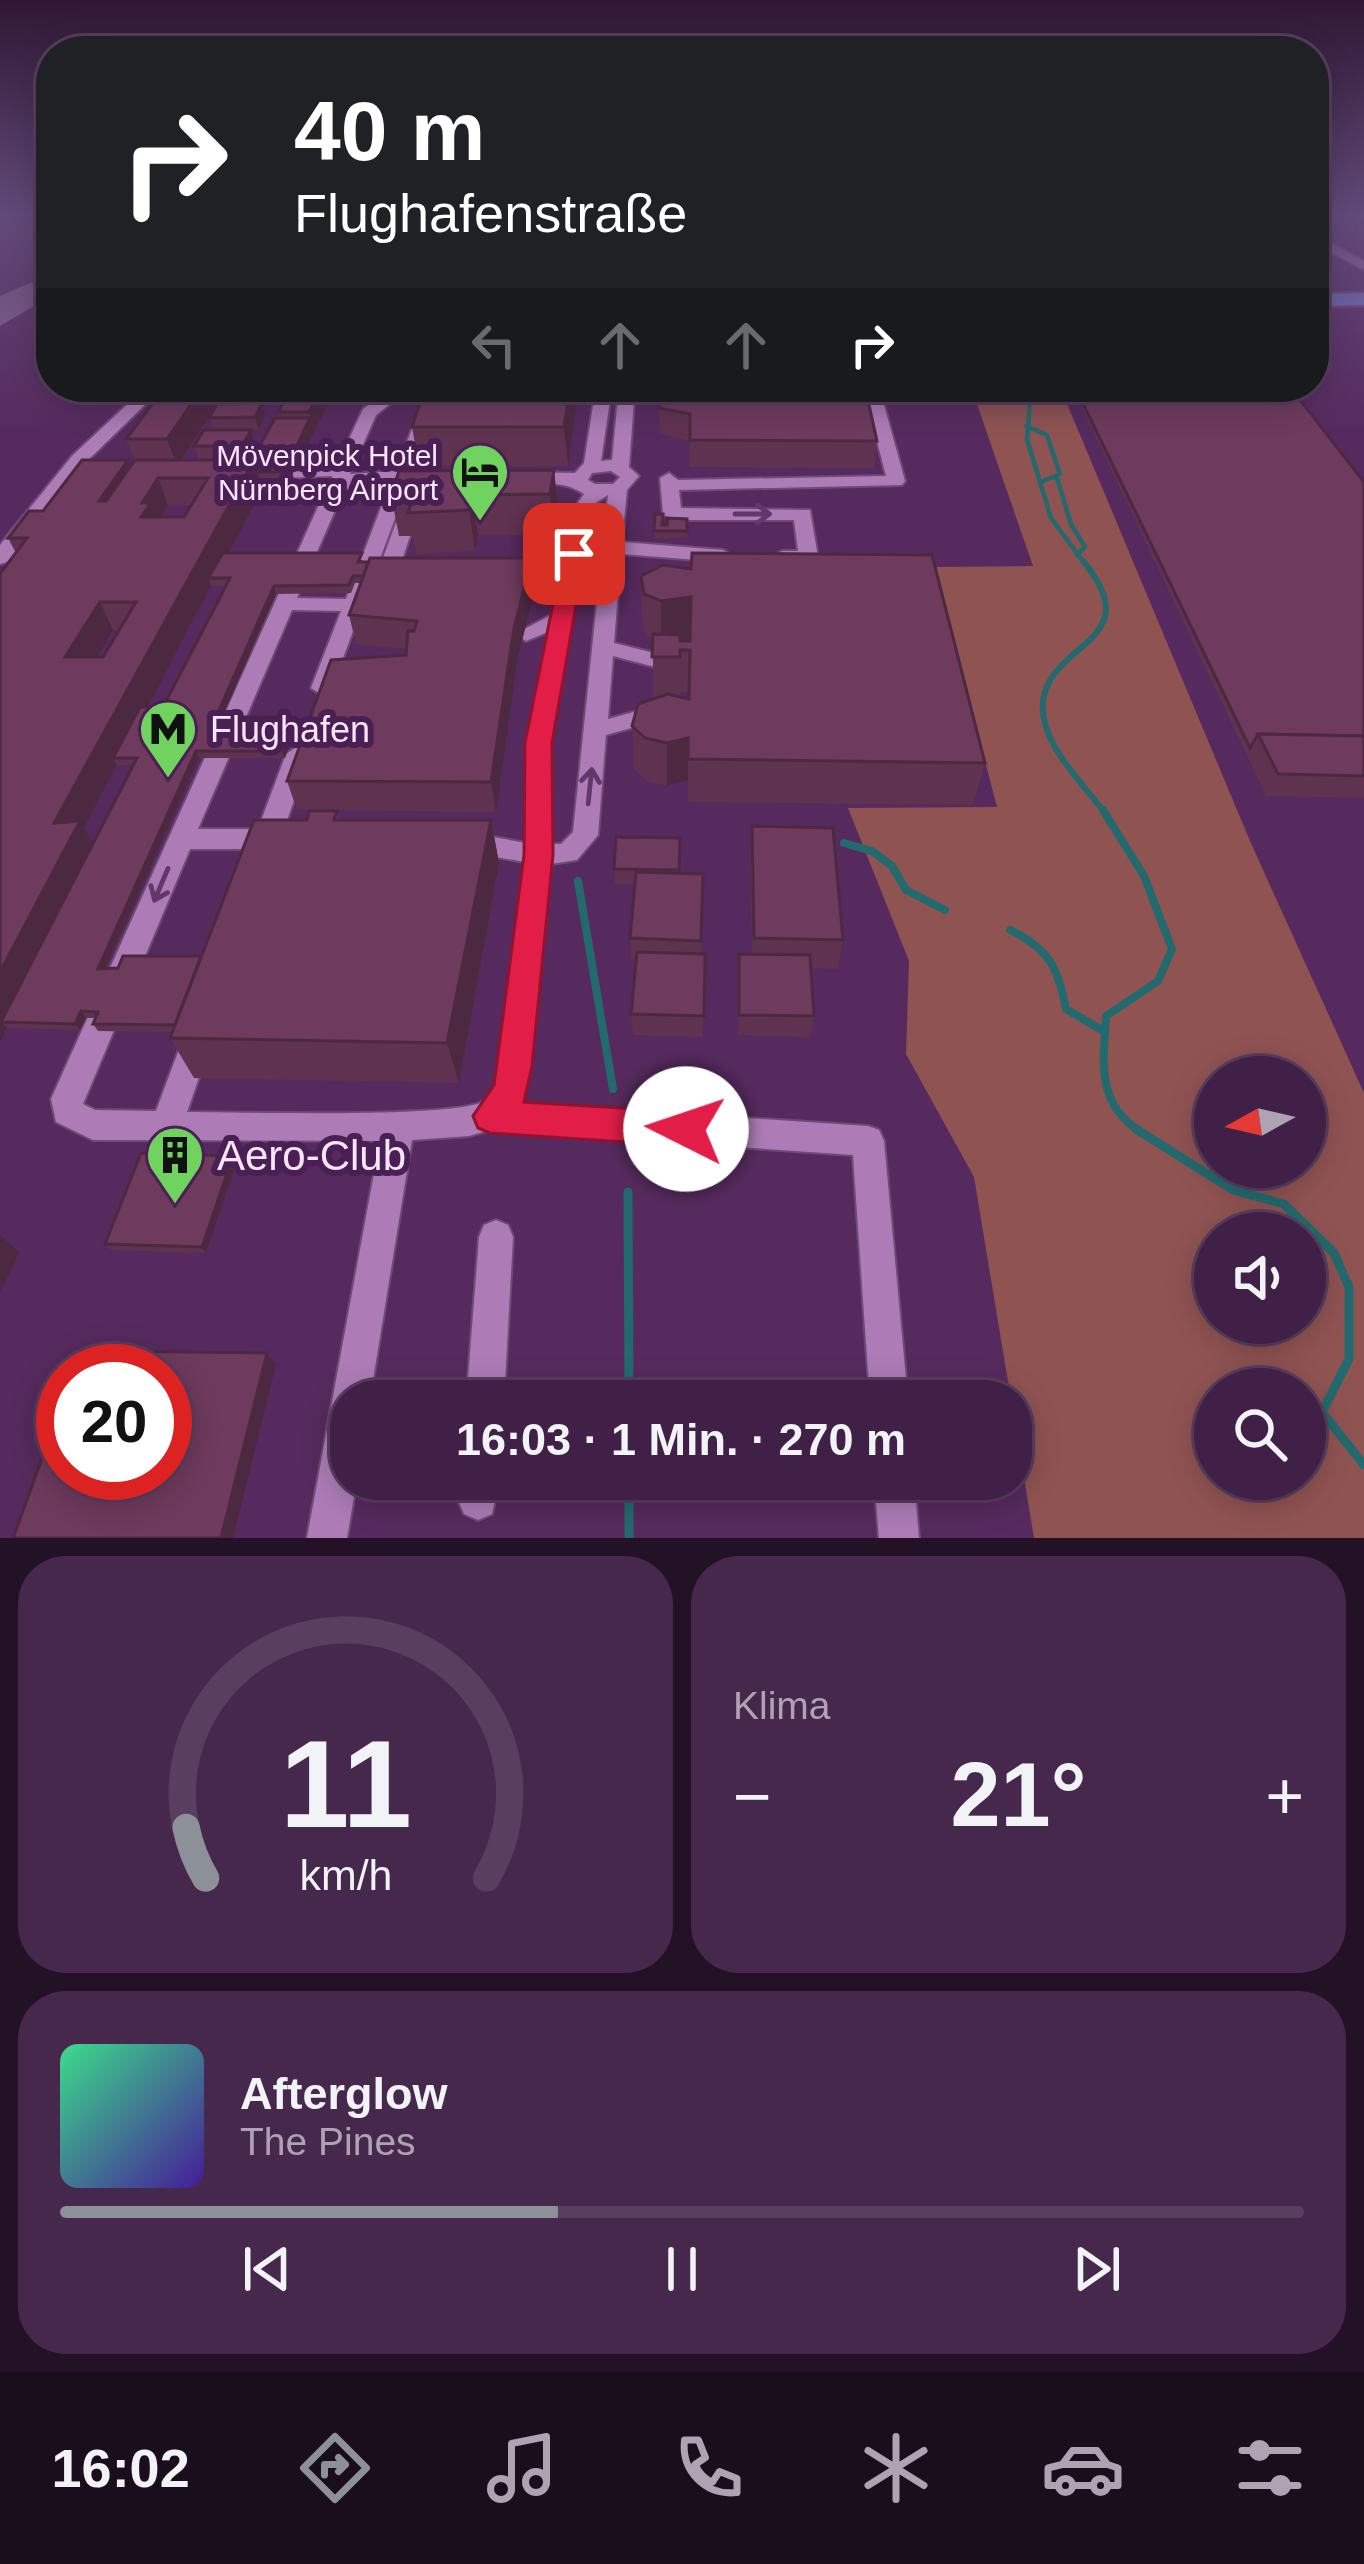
<!DOCTYPE html>
<html lang="de">
<meta charset="utf-8">
<style>
:root{--surface:#402046;--page:#47284d;--text:#f1f3f6;--muted:#aea3b3;--line:#593e5f;--accent:#8c9099}
body{margin:0;font-family:Arial,sans-serif;background:var(--page);color:var(--text);height:100vh;display:flex;flex-direction:column;font-size:45px;white-space:nowrap}
*{box-sizing:border-box;margin:0}
p{font-size:39px;color:var(--muted)}
.icon{flex:none;width:66px;height:66px;fill:none;stroke:currentColor;stroke-width:2;stroke-linecap:round;stroke-linejoin:round}
.map{position:relative;height:1538px;overflow:hidden}
.side{display:flex;flex-direction:column;gap:18px;padding:18px;background:#231226;flex:1}
.side>*{flex:none}
.guide{position:absolute;left:36px;top:36px;width:1293px;height:366px;border-radius:48px;box-shadow:0 6px 30px #0003,0 0 0 3px var(--line);background:#202124;color:#fff;overflow:hidden}
.needle{width:78px;rotate:262deg}
.controls{position:absolute;left:1194px;top:1056px;display:grid;gap:24px}
.controls a{display:grid;place-items:center;width:132px;height:132px;border-radius:50%;background:var(--surface);box-shadow:0 6px 30px #0003,0 0 0 3px var(--line);font-size:60px}
.speed{position:absolute;left:36px;top:1344px;display:flex;gap:24px;font-size:60px;font-weight:700;text-align:center}
.speed>*{display:grid;place-content:center;width:156px;height:156px;border-radius:50%;background:var(--surface);box-shadow:0 6px 30px #0003,0 0 0 3px var(--line);line-height:1}
.speed .limit{border:18px solid #d22;background:#fff;color:#111}
.pin{position:absolute;display:grid;place-items:center;width:102px;height:102px;color:#fff;margin:-51px;border-radius:24px;box-shadow:0 6px 18px #0006}
.me{position:absolute;width:132px;margin:-66px;rotate:274deg;stroke-linejoin:round;filter:drop-shadow(0 0 9px #0008)}
.turn{display:flex;align-items:center;gap:42px;height:252px;padding:0 60px;font-size:54px}
.turn .icon{width:156px;height:156px;stroke-width:2.5}
.turn b{display:block;font-size:84px;line-height:102px}
.lanes{display:flex;align-items:center;height:114px;padding:0 60px;background:#0003;justify-content:center;gap:60px;direction:ltr}
.lanes .off{opacity:.35}
.big{font-size:90px;font-weight:600;line-height:1.1}
.side .widget{flex:1;display:flex;flex-direction:column;justify-content:center;gap:18px;min-width:0;padding:0 42px;border-radius:48px;background:var(--page)}
.side .dial{align-items:center;gap:0}
.dial svg{height:312px;overflow:visible;fill:none;stroke:var(--line);stroke-width:7;stroke-linecap:round;text-anchor:middle}
.dial text{fill:var(--text);stroke:none}
.song{display:flex;align-items:center;gap:36px}
.cover{width:144px;height:144px;border-radius:18px;background:linear-gradient(135deg,hsl(150 70% 55%),hsl(260 70% 35%))}
.played{height:12px;border-radius:6px;background:linear-gradient(90deg,var(--accent) 40%,var(--line) 40%)}
.keys{display:flex;justify-content:space-around;direction:ltr}
.heat{display:flex;justify-content:space-between;align-items:center;font-size:66px;direction:ltr}
.side .tiles{flex:1;display:grid;gap:18px;grid-template-columns:1fr 1fr}
.widget:last-child{grid-column:span 2}
.trip{position:absolute;left:330px;top:1380px;width:702px;height:120px;border-radius:48px;background:var(--surface);box-shadow:0 6px 30px #0003,0 0 0 3px var(--line);font-weight:600;line-height:120px;text-align:center}
.menu{display:flex;height:192px;justify-content:space-around;align-items:center;background:#1a0d1c;color:var(--muted)}
.menu .icon{width:84px;height:84px}
.menu .current{color:var(--accent)}
.menu b{font-size:54px;color:var(--text)}
.map>svg:first-child{display:block}
.green{fill:#8f5352;fill-rule:evenodd}
.lines{fill:none;stroke-linecap:round;stroke-linejoin:round}
.stream-far3{stroke:#236a6e;stroke-width:4.5}
.stream-far2{stroke:#236a6e;stroke-width:6}
.stream-far1{stroke:#236a6e;stroke-width:8}
.stream{stroke:#236a6e;stroke-width:9}
.taxiway{fill:#88628e;fill-rule:evenodd}
.minor-casing{stroke:#6f4a76;stroke-width:4}
.major-casing{stroke:#6f4a76;stroke-width:5}
.minor{fill:#ad7cb7;fill-rule:evenodd}
.major{fill:#7380d2;fill-rule:evenodd}
.wall{fill:#5f3250;fill-rule:evenodd}
.shaded-wall{fill:#4d2941}
.building{fill:#6e3a5d;stroke:#4d2941;stroke-width:3;fill-rule:evenodd}
.oneway{stroke:#63366c}
.route{fill:#e11d48;stroke:#92132f;stroke-width:3}
.labels{text-anchor:middle;dominant-baseline:central;stroke-width:12;stroke-linejoin:round;paint-order:stroke}
.far-poi-label{font-size:30px;fill:#f9e4fd;stroke:#4a1f53;text-anchor:end}
.poi-label{font-size:36px;fill:#f9e4fd;stroke:#4a1f53;text-anchor:start}
.near-poi-label{font-size:42px;fill:#f9e4fd;stroke:#4a1f53;text-anchor:start}
</style>
<div class="map">
<svg width="1364" height="1538" viewBox="0 0 1364 1538">
<rect width="100%" height="100%" fill="#562a5e"/>
<!-- green -->
<path class="green" d="M971 387H1060L1250 841 1364 1093V1538H1034L974 1177 906 1054 909 961 848 808 997 807 934 567 1033 566ZM1215 1077H1305V1167H1215ZM1215 1233H1305V1323H1215ZM1215 1389H1305V1479H1215Z"/>
<g class="lines">
<!-- stream-far3 -->
<g class="stream-far3">
<path d="M909 387H953"/>
<path d="M1026 387 1030 401 1027 439 1051 518 1085 564"/>
<path d="M1026 426 1047 435 1060 474 1043 481"/>
<path d="M1057 478 1071 524 1085 547 1077 555"/>
</g>
<!-- stream-far2 -->
<path class="stream-far2" d="M1083 561C1150 641 1050 642 1043 701 1038 742 1083 783 1105 813"/>
<!-- stream-far1 -->
<g class="stream-far1">
<path d="M1103 810 1144 876 1172 949 1158 981 1106 1016C1103 1062 1096 1104 1141 1132"/>
<path d="M844 843 872 851 892 866 906 890 945 910"/>
<path d="M578 881 613 1089"/>
<path d="M1010 930C1049 949 1058 967 1066 1009L1105 1032"/>
</g>
<!-- stream -->
<g class="stream">
<path d="M1136 1129 1233 1190 1284 1204 1334 1253 1349 1287V1359L1322 1412 1364 1465"/>
<path d="M628 1192 629 1401"/>
<path d="M629 1479V1538"/>
</g>
<!-- taxiway -->
<path class="taxiway" d="M51 274V296L0 326V296Z"/>
<!-- minor casing -->
<g class="minor-casing">
<g id="minor">
<path d="M1314 234 1364 261V270L1314 243Z"/>
<path d="M146 387H163L84 464 7 562 0 564V545L72 456Z"/>
<path d="M394 387H412L376 415 350 474 396 471 428 387H444L413 471 434 476 425 481H409L330 693 322 695 311 688 341 611 292 610 198 829H258L286 754 298 746 310 754 283 832 288 839C281 851 269 863 254 858L251 849H190L83 1104 95 1110 156 1111 187 1028 198 1024 209 1028 213 1037 187 1112C232 1112 462 1119 486 1100 496 1092 497 1078 500 1066L525 862 466 852 457 849 453 842 457 835 466 832 526 843 527 743 548 632 526 641 515 634 551 615 559 573H502L492 567 502 561H562L571 513 584 494C557 476 538 490 517 477L526 472 575 473 584 463 596 387H612L601 461 612 460 619 387H635L629 467 639 476 627 490 622 542 723 550 733 556 723 562 621 554 614 643 690 662 693 667 682 674 613 656 608 719 663 704 674 712 671 717 606 735 598 835 577 860 551 864 530 1066 519 1103 868 1126 879 1130 884 1141 908 1401H870L853 1155 490 1130 469 1136 412 1140 372 1386 468 1379 479 1237 484 1225 496 1220 508 1225 513 1237 504 1401H351V1479H357L347 1538H307L380 1141 93 1140 56 1122 51 1099 326 489 332 483V476L262 479 253 474 262 469 337 465 363 409ZM611 471 620 477 613 484H595L588 480 592 473ZM363 481H391L346 599 297 598 343 492ZM608 495 573 832 561 844H552L551 743 589 513 592 505Z"/>
<path d="M863 387H879L905 481 902 485 679 490 681 508 810 510 818 557 815 561 782 563 772 557 782 551H798L794 520H672L663 514 660 478 669 473 678 480 886 476Z"/>
<path d="M411 501 420 506 400 566 390 572 383 570 380 566 402 506Z"/>
<path d="M460 1479H500L492 1514 478 1520 464 1514 458 1500Z"/>
<path d="M874 1479H914L919 1538H879Z"/>
</g>
</g>
<!-- major casing -->
<g class="major-casing">
<path id="major" d="M1364 293V305L1314 306V294Z"/>
</g>
<!-- minor -->
<use href="#minor" class="minor"/>
<!-- major -->
<use href="#major" class="major"/>
</g>
<!-- wall -->
<g class="wall">
<path d="M1364 218V234L1356 230 1361 219Z"/>
<path d="M237 387H286L281 395H239Z"/>
<path d="M292 387H331L333 395 290 479H260L263 488 228 553 363 560 362 562 532 558 536 586 518 656 496 812 297 810 287 781 406 655 407 649 356 644 349 615 360 583H355L351 593 276 594 222 717H295L297 725 285 758H199L106 969 201 956 307 820 337 811 340 820H491L499 863 459 1083 194 1078 170 1038 172 1032 98 1031 93 1024 95 1018H86L80 1030 7 1028 0 1042 16 553 8 538 43 511 128 460 131 466 135 461 126 439 218 404 265 416 259 430 252 431 255 443 249 454H261L259 447 280 418 278 412ZM210 416 209 418 213 430 194 446 199 459H241L240 460H181ZM168 505H191L184 517H161ZM211 586H226L163 707H147ZM113 630H119L103 657H97ZM117 765H133L93 843 84 828Z"/>
<path d="M341 387H375L373 392 343 393Z"/>
<path d="M579 387 568 466H419L412 427Z"/>
<path d="M661 387H865L877 441 874 468 689 467 690 441 660 434 659 408 671 396 661 389Z"/>
<path d="M1072 387H1290L1364 482V798L1266 796Z"/>
<path d="M554 470 558 510 554 535H478L475 551 416 554 413 536H399L391 495Z"/>
<path d="M655 514 663 525 687 519V538H654Z"/>
<path d="M641 576 985 763 973 805 688 802V780L667 786 647 781 634 769 632 726 653 699V639L645 636 642 618ZM680 692H689V699L680 697Z"/>
<path d="M752 826 843 940 838 969 811 968 814 1016 811 1037 738 1035 739 954H752L750 855Z"/>
<path d="M680 838V873L703 874 701 954H705L703 1037 633 1035 631 1014 636 960H631L630 938 635 884H615L614 869Z"/>
<path d="M233 1156 237 1162 206 1253 111 1250 105 1244Z"/>
</g>
<!-- shaded-wall -->
<g class="shaded-wall">
<path d="M203 387H229L177 466 167 439Z"/>
<path d="M322 387H331L333 395 314 432 309 412Z"/>
<path d="M570 387H579L568 466 564 427Z"/>
<path d="M262 403 265 416 259 430 255 417Z"/>
<path d="M310 418 314 432 290 479 288 472 298 454 296 447Z"/>
<path d="M251 430 255 443 247 459 242 446Z"/>
<path d="M128 460 139 487 111 529 99 501Z"/>
<path d="M254 460 263 488 215 578H208L211 586 121 758H113L117 765 84 828 97 850 1 1022 7 1028 0 1042V972L54 823Z"/>
<path d="M554 470 558 510 554 535 550 494Z"/>
<path d="M158 478 168 505 158 522 141 517 142 503Z"/>
<path d="M472 495 478 535 475 551 469 510Z"/>
<path d="M532 558 536 586 518 656 496 812 491 782 514 628Z"/>
<path d="M274 586 276 594 219 725 216 717Z"/>
<path d="M691 597V639L661 643V601Z"/>
<path d="M100 602 113 630 80 686 65 657Z"/>
<path d="M295 717 297 725 285 758 282 751Z"/>
<path d="M688 738V780L667 786V743Z"/>
<path d="M196 751 199 758 102 976 98 969Z"/>
<path d="M491 820 499 863 459 1083 447 1043Z"/>
<path d="M81 1011 86 1018 80 1030 75 1024Z"/>
<path d="M233 1156 237 1162 206 1253 202 1247Z"/>
<path d="M0 1235 19 1252 0 1294Z"/>
<path d="M267 1353 276 1364 233 1538H221Z"/>
</g>
<!-- building -->
<g class="building">
<path d="M165 387H203L167 439H126Z"/>
<path d="M292 387H322L309 412H278Z"/>
<path d="M425 387H570L564 427H412Z"/>
<path d="M690 387H865L877 441 690 440V414L659 408 662 397 690 393Z"/>
<path d="M1075 387H1290L1364 482V736L1258 734 1250 748Z"/>
<path d="M262 403 255 417 209 418 217 404Z"/>
<path d="M275 418H310L296 447H259Z"/>
<path d="M204 430H251L242 446H194Z"/>
<path d="M244 454H298L288 472H258L254 460H240Z"/>
<path d="M82 460H128L99 501H106L135 460H254L54 823 80 821 0 972V574L27 538H8L29 511H43ZM158 478H208L184 517H141L151 503H142ZM100 602H136L103 657H65Z"/>
<path d="M554 470 550 494 472 495 469 510 408 513 414 495H391L399 471Z"/>
<path d="M655 514H663L662 525H667V518L687 519V531H654Z"/>
<path d="M223 553H362L358 562H368L363 576H353L349 585 274 586 216 717H295L282 751H196L98 969 118 968 123 956H201L175 1025 93 1024 98 1012 81 1011 75 1024 1 1022 137 758H113L140 707H163L230 578H208Z"/>
<path d="M692 553 932 555 985 763 688 759V738L667 743 645 738 632 726 638 704 668 694 689 699 690 650H680V657H652L653 634 680 635V641H690L691 597 661 601 644 594 641 576 663 565 691 569Z"/>
<path d="M370 558H532L514 628 491 782 287 781 331 660 406 655 408 631H414L417 621 349 615Z"/>
<path d="M1258 734 1364 736V776L1278 774Z"/>
<path d="M309 811H337L334 820H491L447 1043 170 1038 254 820H307Z"/>
<path d="M752 826 833 828 843 940 754 938Z"/>
<path d="M616 837 680 838 679 870 614 869Z"/>
<path d="M636 872 703 874 701 941 630 938Z"/>
<path d="M637 952 705 954 704 1016 631 1014Z"/>
<path d="M739 954 810 955 814 1016 739 1015Z"/>
<path d="M141 1153 233 1156 202 1247 105 1244Z"/>
<path d="M104 1351 267 1353 221 1538H13L63 1401V1473H165V1371H97Z"/>
</g>
<!-- one-way arrows -->
<defs><path id="oneway-shaft" d="M-6 0H5M1.5-3L5.5 0L1.5 3" fill="none" stroke-width="1.6" stroke-linecap="round" stroke-linejoin="round" transform="scale(3)"/></defs>
<g class="oneway">
<use href="#oneway-shaft" transform="translate(753 514)"/>
<use href="#oneway-shaft" transform="translate(590 786) rotate(-84)"/>
<use href="#oneway-shaft" transform="translate(161 885) rotate(113)"/>
</g>
<!-- sky -->
<linearGradient id="sky" x2="0" y2="1"><stop stop-color="#2f1734"/><stop offset="0.5" stop-color="#624a79"/><stop offset="1" stop-color="#624a79" stop-opacity="0"/></linearGradient>
<rect width="1364" height="431" fill="url(#sky)"/>
<!-- route -->
<path class="route" d="M574 547 585 554 552 743 553 855 532 1066 524 1102 686 1112 698 1117 704 1129 698 1141 686 1146 490 1133 478 1128 473 1116 494 1085 524 855 525 743 563 554Z"/>
<!-- icons -->
<defs>
<g id="hotel-pin" transform="scale(3)"><path d="M0 17L-7.5 6A9.5 9.5 0 1 1 7.5 6Z" fill="#70d35f" stroke="#4a1f53"/><path d="M-6-4.5h1.5V1H6V5H4.5V3h-9V5H-6ZM-4 0a1.8 1.8 0 1 1 3.6 0ZM.5 0V-2.5h3Q6-2.5 6 0Z" fill="#111"/></g>
<g id="metro-pin" transform="scale(3)"><path d="M0 17L-7.5 6A9.5 9.5 0 1 1 7.5 6Z" fill="#70d35f" stroke="#4a1f53"/><path d="M-5.5 5V-5H-3L0 0L3-5H5.5V5H3V-.5L0 4L-3-.5V5Z" fill="#111"/></g>
<g id="building-pin" transform="scale(3)"><path d="M0 17L-7.5 6A9.5 9.5 0 1 1 7.5 6Z" fill="#70d35f" stroke="#4a1f53"/><path d="M-4-6H4V6H1V3H-1V6H-4ZM-2.5-4.3h1.7v1.8h-1.7ZM.8-4.3h1.7v1.8H.8ZM-2.5-1h1.7V.8h-1.7ZM.8-1h1.7V.8H.8Z" fill="#111"/></g>
</defs>
<g fill-rule="evenodd">
<use href="#hotel-pin" x="480" y="472"/>
<use href="#metro-pin" x="168" y="729"/>
<use href="#building-pin" x="175" y="1155"/>
</g>
<g class="labels">
<!-- far-poi labels -->
<g class="far-poi-label">
<text x="438" y="455">Mövenpick Hotel<tspan x="438" dy="34">Nürnberg Airport</tspan></text>
</g>
<!-- poi labels -->
<g class="poi-label">
<text x="210" y="729">Flughafen</text>
</g>
<!-- near-poi labels -->
<g class="near-poi-label">
<text x="217" y="1155">Aero-Club</text>
</g>
</g>
</svg>
<div class="controls">
<a><svg class="needle" viewBox="-14 -14 28 28"><path d="M0-13l5 13h-10z" fill="#e53935"/><path d="M0 13l5-13h-10z" fill="#aea3b3"/></svg></a>
<a><svg class="icon" aria-label="sound" viewBox="0 0 24 24"><path d="M4 9h4l5-4v14l-5-4H4zM17 9q2 3 0 6"/></svg></a>
<a><svg class="icon" aria-label="search" viewBox="0 0 24 24"><circle cx="10" cy="10" r="6"/><path d="M15 15l6 6"/></svg></a>
</div>
<div class="speed"><div class="limit">20</div></div>
<div class="pin" style="left:574px;top:554px;background:#d93025"><svg class="icon" aria-label="arrive" viewBox="0 0 24 24"><path d="M6 21V4h12l-3 4 3 4H6"/></svg></div>
<svg class="me" style="left:686px;top:1129px" viewBox="-20 -20 40 40"><circle r="19" fill="#fff"/><path d="M0-13L10 11 0 6-10 11z" fill="#e11d48"/></svg>
<div class="trip">16:03 · 1 Min. · 270 m</div>
<div class="guide">
<div class="turn"><svg class="icon" aria-label="right" viewBox="0 0 24 24"><path d="M7 20v-9h11M14 6l5 5-5 5"/></svg><div><b>40 m</b>Flughafenstraße</div></div>
<div class="lanes"><svg class="icon off" aria-label="left" viewBox="0 0 24 24"><path d="M17 20v-9H6M10 6l-5 5 5 5"/></svg><svg class="icon off" aria-label="ahead" viewBox="0 0 24 24"><path d="M12 20V5M6 11l6-6 6 6"/></svg><svg class="icon off" aria-label="ahead" viewBox="0 0 24 24"><path d="M12 20V5M6 11l6-6 6 6"/></svg><svg class="icon" aria-label="right" viewBox="0 0 24 24"><path d="M7 20v-9h11M14 6l5 5-5 5"/></svg></div>
</div>
</div>
<section class="side">
<div class="tiles">
<div class="widget dial"><svg viewBox="0 0 100 80">
<path d="M14 69A42 42 0 1 1 86 69"/>
<path d="M14 69A42 42 0 0 1 9 56" stroke="#8c9099"/>
<text x="50" y="56" font-size="32" font-weight="700">11</text>
<text x="50" y="72" font-size="11">km/h</text>
</svg></div>
<div class="widget"><p>Klima</p>
<div class="heat"><a>−</a><b class="big">21°</b><a>+</a></div>
</div>
<div class="widget">
<div class="song"><i class="cover"></i><div><b>Afterglow</b><p>The Pines</p></div></div>
<div class="played"></div>
<div class="keys"><svg class="icon" aria-label="previous" viewBox="0 0 24 24"><path d="M18 5L8 12l10 7zM5 5v14"/></svg><svg class="icon" aria-label="pause" viewBox="0 0 24 24"><path d="M8 5v14M16 5v14"/></svg><svg class="icon" aria-label="next" viewBox="0 0 24 24"><path d="M6 5l10 7-10 7zM19 5v14"/></svg></div>
</div>
</div>
</section>
<nav class="menu">
<b>16:02</b>
<svg class="icon current" aria-label="directions" viewBox="0 0 24 24"><path d="M12 3l9 9-9 9-9-9zM9 14v-3h6M13 9l2 2-2 2"/></svg>
<svg class="icon" aria-label="music" viewBox="0 0 24 24"><path d="M9 18V5l10-2v13"/><circle cx="6" cy="18" r="3"/><circle cx="16" cy="16" r="3"/></svg>
<svg class="icon" aria-label="phone" viewBox="0 0 24 24"><path d="M5 4h4l2 5-3 2q2 4 5 5l2-3 5 2v4C11 20 4 13 5 4z"/></svg>
<svg class="icon" aria-label="climate" viewBox="0 0 24 24"><path d="M12 3v18M4 7l16 10M4 17L20 7"/></svg>
<svg class="icon" aria-label="car" viewBox="0 0 24 24"><path d="M5 17H2v-5l4-1 3-4h7l3 4 3 1v5h-3M9 17h6M6 11h13"/><circle cx="7" cy="17" r="2"/><circle cx="17" cy="17" r="2"/></svg>
<svg class="icon" aria-label="filters" viewBox="0 0 24 24"><path d="M4 7h16M4 17h16"/><circle cx="9" cy="7" r="2"/><circle cx="15" cy="17" r="2"/></svg>
</nav>
